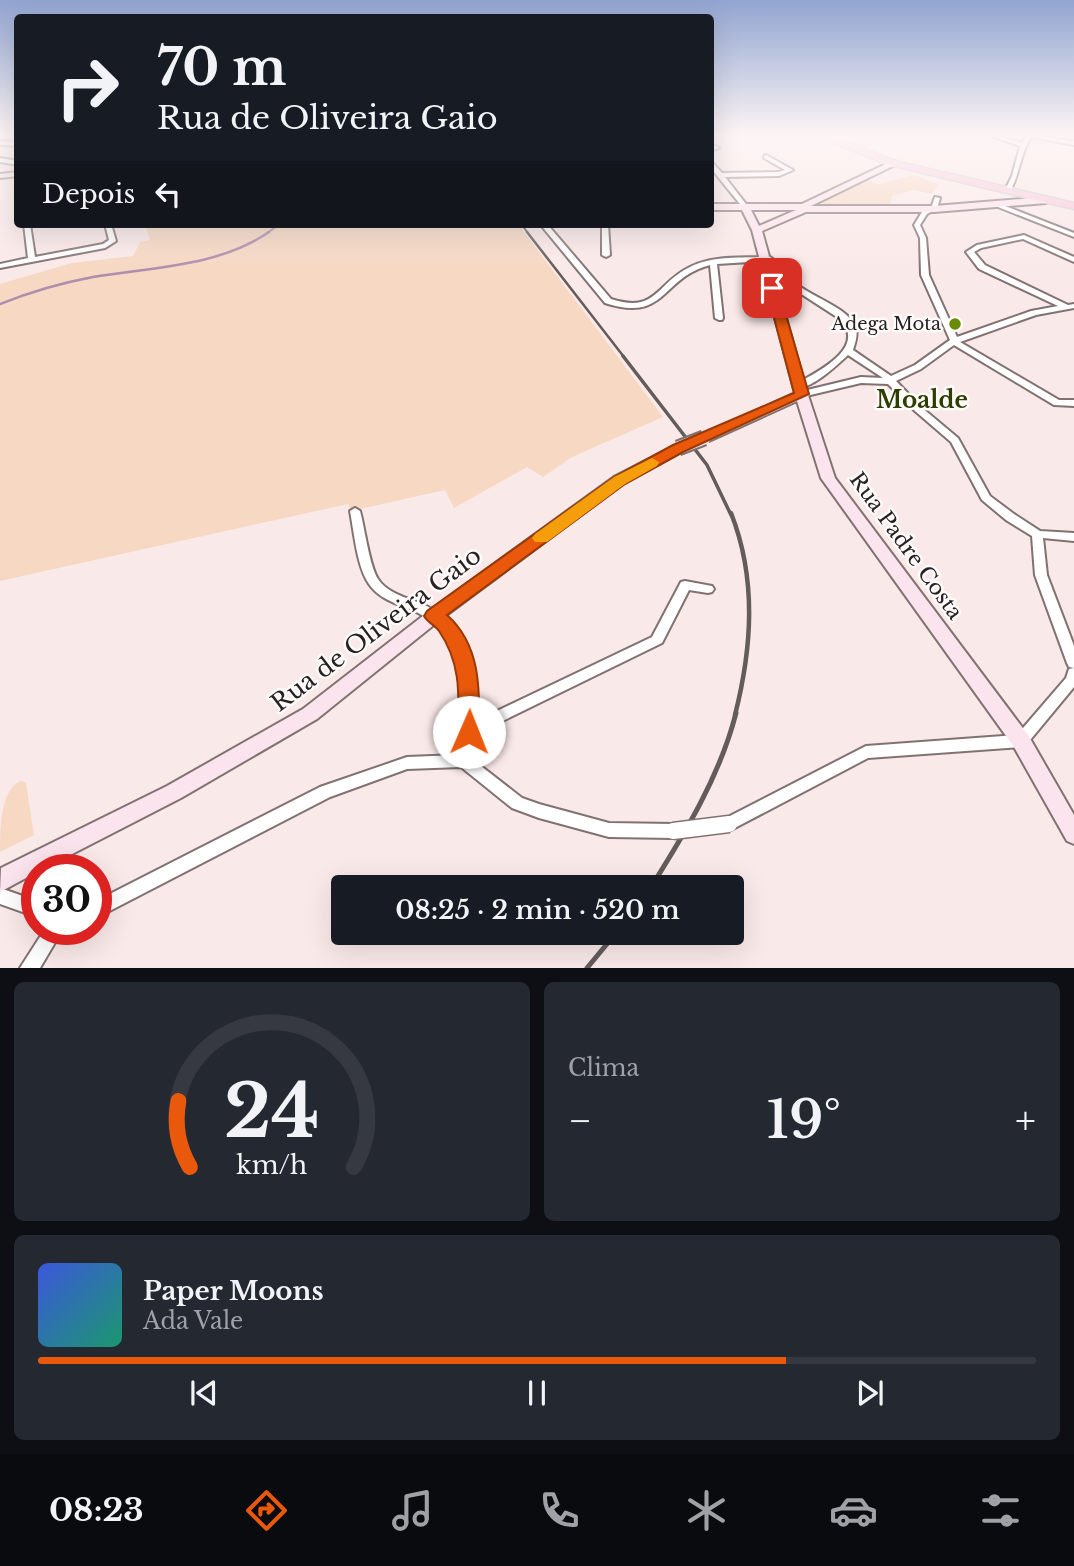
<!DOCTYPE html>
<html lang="pt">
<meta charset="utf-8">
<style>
:root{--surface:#171b24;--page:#242831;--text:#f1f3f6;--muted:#9ea1a6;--line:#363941;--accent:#ea580c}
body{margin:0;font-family:"Libre Baskerville",serif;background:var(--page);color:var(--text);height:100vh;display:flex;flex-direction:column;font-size:26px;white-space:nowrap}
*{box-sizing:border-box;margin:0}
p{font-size:23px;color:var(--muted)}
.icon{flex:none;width:38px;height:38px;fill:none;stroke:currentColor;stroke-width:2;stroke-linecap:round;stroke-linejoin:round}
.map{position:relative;height:968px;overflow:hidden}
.drawer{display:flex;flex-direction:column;gap:14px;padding:14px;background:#0d0f14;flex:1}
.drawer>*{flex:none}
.banner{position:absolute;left:14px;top:14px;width:700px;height:214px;border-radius:7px;box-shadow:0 7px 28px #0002;background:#171b24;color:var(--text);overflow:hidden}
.speed{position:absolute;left:21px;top:854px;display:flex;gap:14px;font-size:35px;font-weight:700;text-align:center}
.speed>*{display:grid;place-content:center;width:91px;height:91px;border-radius:50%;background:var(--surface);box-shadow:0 7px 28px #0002;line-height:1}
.speed .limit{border:10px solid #d22;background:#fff;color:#111}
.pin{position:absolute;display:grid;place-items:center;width:60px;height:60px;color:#fff;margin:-30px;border-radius:14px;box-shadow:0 4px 10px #0006}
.me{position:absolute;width:77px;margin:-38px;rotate:1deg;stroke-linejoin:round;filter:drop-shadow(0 0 5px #0008)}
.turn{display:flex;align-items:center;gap:24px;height:147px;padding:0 28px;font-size:32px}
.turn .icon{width:91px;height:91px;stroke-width:2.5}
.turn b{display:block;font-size:49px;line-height:60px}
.then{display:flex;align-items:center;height:66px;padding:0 28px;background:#0003;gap:14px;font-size:26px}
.big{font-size:52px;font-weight:600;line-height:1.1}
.drawer .tile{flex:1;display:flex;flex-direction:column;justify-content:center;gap:10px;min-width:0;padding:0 24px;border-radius:10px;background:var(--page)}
.drawer .dial{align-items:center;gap:0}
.dial svg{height:182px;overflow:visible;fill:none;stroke:var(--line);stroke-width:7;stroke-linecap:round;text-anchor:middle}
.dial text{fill:var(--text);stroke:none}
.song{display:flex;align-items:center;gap:21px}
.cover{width:84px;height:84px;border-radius:10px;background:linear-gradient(135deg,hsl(230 70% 55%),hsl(160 70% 35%))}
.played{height:7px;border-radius:4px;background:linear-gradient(90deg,var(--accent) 75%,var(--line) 75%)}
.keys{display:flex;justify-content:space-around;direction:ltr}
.heat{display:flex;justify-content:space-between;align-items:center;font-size:38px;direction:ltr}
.drawer .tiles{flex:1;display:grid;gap:14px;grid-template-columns:1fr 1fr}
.tile:last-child{grid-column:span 2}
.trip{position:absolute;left:331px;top:875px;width:413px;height:70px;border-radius:7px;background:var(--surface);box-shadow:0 7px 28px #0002;font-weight:600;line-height:70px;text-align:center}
.menu{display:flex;height:112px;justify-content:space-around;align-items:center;background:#090b0e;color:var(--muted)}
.menu .icon{width:49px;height:49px}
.menu .active{color:var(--accent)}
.menu b{font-size:32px;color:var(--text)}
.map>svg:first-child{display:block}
.green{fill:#f6d8c3}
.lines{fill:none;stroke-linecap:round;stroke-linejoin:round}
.stream-far1{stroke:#af8dab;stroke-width:2}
.stream{stroke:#af8dab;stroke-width:2.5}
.street-casing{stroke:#817272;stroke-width:4}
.secondary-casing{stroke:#817272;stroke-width:4}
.primary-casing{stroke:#cfcece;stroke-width:3}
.street{fill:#fff;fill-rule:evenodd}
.secondary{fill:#fce4ee;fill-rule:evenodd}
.primary{fill:#f9c8dd;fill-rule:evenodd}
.rail-far4{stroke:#645b5b;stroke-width:2}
.rail-far3{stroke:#645b5b;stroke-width:2.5}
.rail-far2{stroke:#645b5b;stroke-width:3.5}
.rail-far1{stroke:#645b5b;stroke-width:4.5}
.rail{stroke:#645b5b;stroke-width:5}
.street-bridge-casing{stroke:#817272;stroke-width:19;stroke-linecap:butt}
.secondary-bridge-casing{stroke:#817272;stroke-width:17;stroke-linecap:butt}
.street-bridge{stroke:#fff;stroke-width:16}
.secondary-bridge{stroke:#fce4ee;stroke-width:13}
.route{fill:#ea580c;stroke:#983908;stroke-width:2}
.slow{fill:#f59e0b}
.poi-dot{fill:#6a8a06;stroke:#fdfafa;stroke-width:2.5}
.labels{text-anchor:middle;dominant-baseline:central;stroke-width:5;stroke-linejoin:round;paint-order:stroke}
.far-poi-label{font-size:18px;fill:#272121;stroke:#fdfafa;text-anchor:end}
.street-label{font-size:21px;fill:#272121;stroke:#fdfafa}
.neighbourhood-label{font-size:23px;font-weight:bold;fill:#2e3d03;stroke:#fdfafa}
.near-street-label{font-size:24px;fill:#272121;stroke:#fdfafa}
</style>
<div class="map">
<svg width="1074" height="968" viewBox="0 0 1074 968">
<rect width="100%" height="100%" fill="#fae9e9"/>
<!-- green -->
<g class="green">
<path d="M914 175 938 184 932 194 914 190 892 196 890 206 827 205 819 202 865 179 878 184Z"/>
<path d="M145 224H518L663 417 572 457 543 477 527 467 454 508 445 490 351 511 348 504 0 581V284L72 263 133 256 140 242 150 240Z"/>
<path d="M21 781 26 783 34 835 0 852C0 830 0 789 21 781Z"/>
</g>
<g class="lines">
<!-- stream-far1 -->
<path class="stream-far1" d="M267 233 280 224"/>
<!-- stream -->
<path class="stream" d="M0 304C30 292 61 283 93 277 152 267 218 267 269 232"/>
<!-- street casing -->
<g class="street-casing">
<g id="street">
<path d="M985 134H994L1022 143 1027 134 1074 141V145L1031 137C1020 154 1020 174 1010 191L1008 192 1005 190 1012 176 1020 146Z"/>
<path d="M0 141 18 142V146L0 145Z"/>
<path d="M710 147 716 146 719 148 710 151Z"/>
<path d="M766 155 793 170 779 176 725 177 749 208 744 209 710 167V160L722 173 778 172 785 170 764 158V156Z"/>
<path d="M0 158 18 161V165L0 162Z"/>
<path d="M935 197 940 198 937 209 927 214 920 225 926 238 929 275 957 337 1031 311 1058 306 979 269 966 252 977 245 1024 235 1074 257V262L1023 239 981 248 974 252 985 265 1068 305 1074 304V308L1036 315 960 342 1059 400H1074V406L1054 405 954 345 921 369 896 381 921 407 958 438 990 496 1014 514 1040 531 1074 533V541L1043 538 1047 575 1074 646V687L1026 745 1021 747 868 758 729 831 724 829 721 824 724 819 866 746 1017 735 1066 678 1069 669 1074 668 1069 667 1067 663 1035 575 1032 536 1006 520 982 500 951 442 915 411 888 384 861 383 802 397 797 394 799 392 861 377 883 378 848 355C836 366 812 389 796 388L794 386 796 384C817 372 868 348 840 319L792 288 766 261 717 264 723 318 722 320H719L715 318 710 265C660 278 667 323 605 303L540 224H547L611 299C657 314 656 283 690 267 711 256 737 258 760 257V254C777 255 786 275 798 285 814 298 849 308 856 328 858 336 855 343 853 350L891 376 915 365 950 340 921 275 920 238 914 225 922 212 931 208Z"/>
<path d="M995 202 1074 233V237L993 205 992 204Z"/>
<path d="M24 224H30L35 257 103 244 109 240 105 224H111L116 241 105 248 0 268V264L28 258Z"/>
<path d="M602 224H608L610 255 606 257 602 255Z"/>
<path d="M355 508 360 511C365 529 369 565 378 579 386 592 406 598 420 603 471 625 477 671 476 721L652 637 681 582 685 581 712 586 714 589 712 592 708 593 689 590 662 643 474 735 472 759 522 798 539 804 609 823 673 824 679 826 681 831 679 836 673 838 609 837 539 818 512 808 461 767 407 769 330 797 96 918V901L320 787 407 757 458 755C465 706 472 640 420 614 403 605 380 601 369 584 357 567 354 532 350 511Z"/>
<path d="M0 888 37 901V917L0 904Z"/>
<path d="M45 929H63L40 968H20Z"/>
</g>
</g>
<!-- secondary casing -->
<g class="secondary-casing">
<g id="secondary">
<path d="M892 161H895V165L811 206H934L1046 197 1050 200 1046 203 934 212H806L762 231 805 386 835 478 1028 735 1074 815V844L1067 841 1014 747 821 478 797 401 709 441H699L697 438 795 393 752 230 742 210H710V204H802ZM751 210H796L759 226Z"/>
<path d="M18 172V176L0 178V174Z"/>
<path d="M678 444 683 445 685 448 683 451 624 483 440 620 317 719 181 798 41 870H37V872L0 892 1 868 167 786 303 709 428 612 614 477Z"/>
</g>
</g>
<!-- primary casing -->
<g class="primary-casing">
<path id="primary" d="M812 134H825L895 161 1074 203V209L889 165Z"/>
</g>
<!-- street -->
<use href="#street" class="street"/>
<!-- secondary -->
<use href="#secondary" class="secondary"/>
<!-- primary -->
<use href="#primary" class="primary"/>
<!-- rail-far4 -->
<path class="rail-far4" d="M521 224 528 233"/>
<!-- rail-far3 -->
<path class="rail-far3" d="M527 232 624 357"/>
<!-- rail-far2 -->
<path class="rail-far2" d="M623 356 707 465 731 515"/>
<!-- rail-far1 -->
<path class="rail-far1" d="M731 513C757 579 752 648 735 715"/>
<!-- rail -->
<g class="rail">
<path d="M651 887C685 833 720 776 736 713"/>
<path d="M587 968 616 933"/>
</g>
<!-- street-bridge casing -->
<g class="street-bridge-casing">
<path id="street-bridge" d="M673 831 729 824"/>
</g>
<!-- secondary-bridge casing -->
<g class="secondary-bridge-casing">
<path id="secondary-bridge" d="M678 448 704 438"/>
</g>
<!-- street-bridge -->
<use href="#street-bridge" class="street-bridge"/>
<!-- secondary-bridge -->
<use href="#secondary-bridge" class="secondary-bridge"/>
</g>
<!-- sky -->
<linearGradient id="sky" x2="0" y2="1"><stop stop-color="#91a4d0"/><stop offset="0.5" stop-color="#fdf5f5"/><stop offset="1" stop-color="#fdf5f5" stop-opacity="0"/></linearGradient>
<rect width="1074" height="270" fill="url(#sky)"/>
<!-- route -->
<path class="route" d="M772 284 778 288 809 394 683 452 625 484 447 615C481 645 480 691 479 732L476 738 469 740 461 738 458 732C459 694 461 663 439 631 435 625 428 623 424 616L427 611 614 477 673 445 794 393 766 288Z"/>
<!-- slow -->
<path class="slow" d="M652 458 659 462 657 466 625 484 547 542H535L532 538 535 534 614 477Z"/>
<!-- markers -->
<circle class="poi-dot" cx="955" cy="324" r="7"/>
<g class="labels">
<!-- far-poi labels -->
<g class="far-poi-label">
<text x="941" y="324">Adega Mota</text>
</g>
<!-- street labels -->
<g class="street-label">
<text transform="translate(906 546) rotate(54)">Rua Padre Costa</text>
</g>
<!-- neighbourhood labels -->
<g class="neighbourhood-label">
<text x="922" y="400">Moalde</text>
</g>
<!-- near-street labels -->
<g class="near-street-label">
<text transform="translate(376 629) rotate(-37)">Rua de Oliveira Gaio</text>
</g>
</g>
</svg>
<div class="speed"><div class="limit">30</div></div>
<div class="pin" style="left:772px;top:288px;background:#d93025"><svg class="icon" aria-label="arrive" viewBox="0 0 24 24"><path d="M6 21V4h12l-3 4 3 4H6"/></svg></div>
<svg class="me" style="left:469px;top:732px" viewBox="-20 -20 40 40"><circle r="19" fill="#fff"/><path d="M0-13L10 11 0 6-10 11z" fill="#ea580c"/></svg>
<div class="trip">08:25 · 2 min · 520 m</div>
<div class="banner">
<div class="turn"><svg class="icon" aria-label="right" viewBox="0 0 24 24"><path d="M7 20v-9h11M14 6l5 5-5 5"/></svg><div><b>70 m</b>Rua de Oliveira Gaio</div></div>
<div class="then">Depois<svg class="icon" aria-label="left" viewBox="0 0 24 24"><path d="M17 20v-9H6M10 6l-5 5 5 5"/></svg></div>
</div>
</div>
<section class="drawer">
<div class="tiles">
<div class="tile dial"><svg viewBox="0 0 100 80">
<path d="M14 69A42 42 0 1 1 86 69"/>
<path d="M14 69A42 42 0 0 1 9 40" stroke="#ea580c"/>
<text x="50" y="56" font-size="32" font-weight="700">24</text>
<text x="50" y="72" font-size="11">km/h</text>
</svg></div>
<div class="tile"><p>Clima</p>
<div class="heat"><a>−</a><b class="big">19°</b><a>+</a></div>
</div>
<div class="tile">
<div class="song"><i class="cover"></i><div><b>Paper Moons</b><p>Ada Vale</p></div></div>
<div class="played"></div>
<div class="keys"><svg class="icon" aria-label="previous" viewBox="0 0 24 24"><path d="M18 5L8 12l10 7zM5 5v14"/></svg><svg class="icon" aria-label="pause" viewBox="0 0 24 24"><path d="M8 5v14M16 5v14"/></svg><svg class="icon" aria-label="next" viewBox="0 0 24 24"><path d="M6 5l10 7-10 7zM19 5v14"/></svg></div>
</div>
</div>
</section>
<nav class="menu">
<b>08:23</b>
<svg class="icon active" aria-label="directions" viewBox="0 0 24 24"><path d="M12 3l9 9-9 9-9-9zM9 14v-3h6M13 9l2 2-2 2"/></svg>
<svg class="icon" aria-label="music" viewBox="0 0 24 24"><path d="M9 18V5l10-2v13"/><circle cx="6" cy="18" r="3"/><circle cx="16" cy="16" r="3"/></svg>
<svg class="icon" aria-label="phone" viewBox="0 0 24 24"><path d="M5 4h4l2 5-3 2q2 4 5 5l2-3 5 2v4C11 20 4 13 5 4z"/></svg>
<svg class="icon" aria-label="climate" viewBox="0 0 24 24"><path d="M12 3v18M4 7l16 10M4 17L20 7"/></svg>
<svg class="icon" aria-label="car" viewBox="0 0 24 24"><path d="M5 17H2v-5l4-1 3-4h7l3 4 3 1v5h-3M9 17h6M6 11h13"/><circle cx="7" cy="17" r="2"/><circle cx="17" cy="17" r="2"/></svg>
<svg class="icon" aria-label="filters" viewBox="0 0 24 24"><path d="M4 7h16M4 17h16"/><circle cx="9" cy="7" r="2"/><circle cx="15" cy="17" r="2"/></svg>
</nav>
